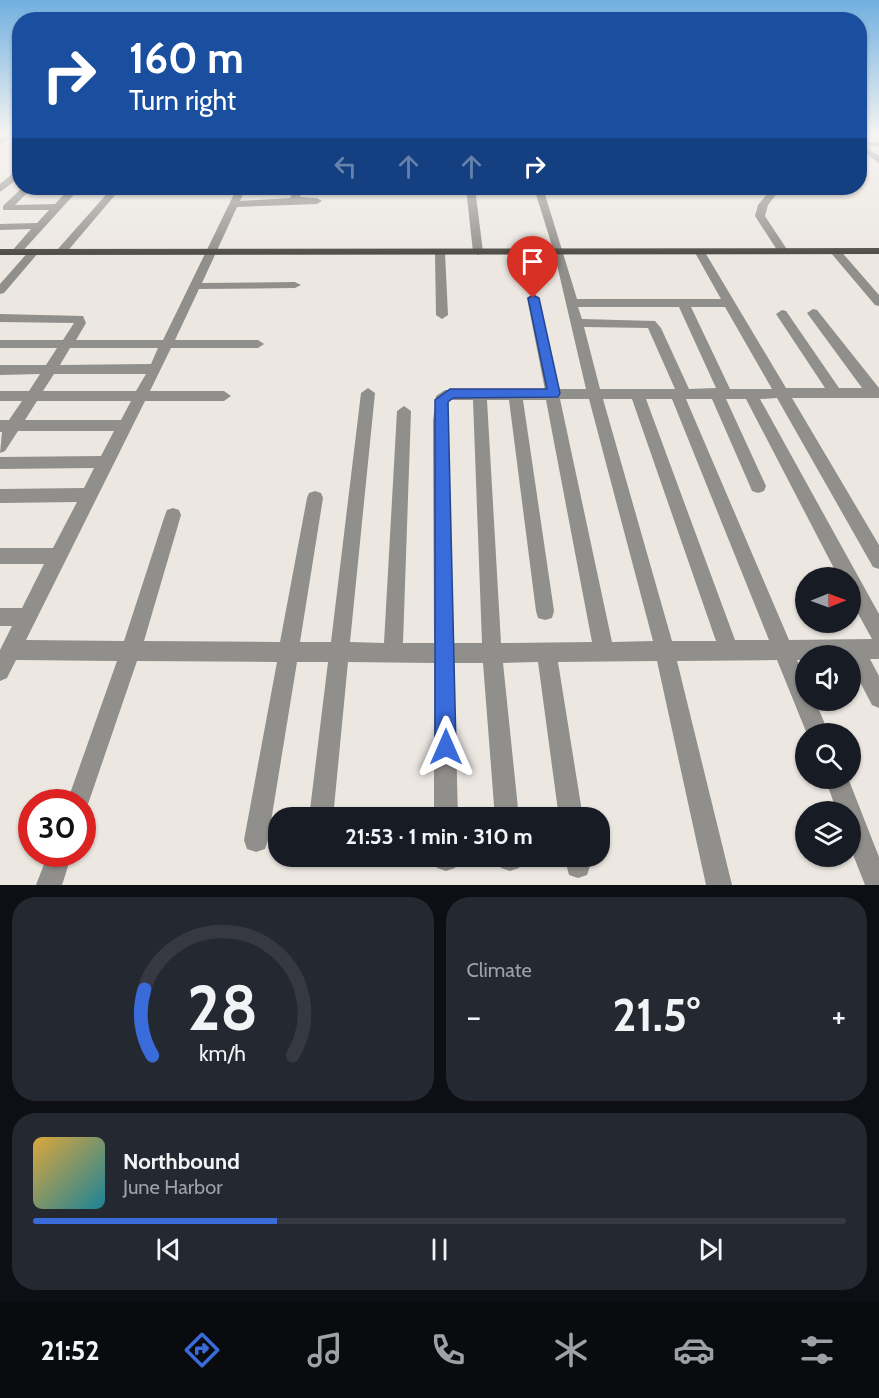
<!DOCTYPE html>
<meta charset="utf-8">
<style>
:root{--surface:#171b24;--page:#242831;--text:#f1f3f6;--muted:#9ea1a6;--line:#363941;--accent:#396bdb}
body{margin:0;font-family:Cabin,sans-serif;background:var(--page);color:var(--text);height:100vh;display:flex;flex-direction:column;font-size:22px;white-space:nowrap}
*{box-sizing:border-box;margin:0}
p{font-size:20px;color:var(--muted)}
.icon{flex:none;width:33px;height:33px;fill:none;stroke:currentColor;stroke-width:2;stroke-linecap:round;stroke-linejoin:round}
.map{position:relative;height:885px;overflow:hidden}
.details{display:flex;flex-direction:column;gap:12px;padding:12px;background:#0d0f14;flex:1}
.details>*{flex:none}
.top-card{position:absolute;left:12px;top:12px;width:855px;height:183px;border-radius:24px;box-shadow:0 2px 4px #0004;background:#1a4fa0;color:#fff;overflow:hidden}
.needle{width:39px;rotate:89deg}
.buttons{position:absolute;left:795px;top:567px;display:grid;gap:12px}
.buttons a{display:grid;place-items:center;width:66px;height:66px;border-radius:50%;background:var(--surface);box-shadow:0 2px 4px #0004;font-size:30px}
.speed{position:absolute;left:18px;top:789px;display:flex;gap:12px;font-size:30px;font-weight:700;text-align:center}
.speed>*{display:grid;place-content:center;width:78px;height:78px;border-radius:50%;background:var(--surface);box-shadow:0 2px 4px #0004;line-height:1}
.speed .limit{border:9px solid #d22;background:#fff;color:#111}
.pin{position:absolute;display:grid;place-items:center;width:51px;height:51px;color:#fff;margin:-62px -26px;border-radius:50% 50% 50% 0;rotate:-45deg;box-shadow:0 0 6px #0007}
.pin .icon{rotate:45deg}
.me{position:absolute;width:66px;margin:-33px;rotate:0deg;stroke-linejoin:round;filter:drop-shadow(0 0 4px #0008)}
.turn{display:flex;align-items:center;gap:21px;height:126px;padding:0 18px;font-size:27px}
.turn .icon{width:78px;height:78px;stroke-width:2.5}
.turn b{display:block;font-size:42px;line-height:51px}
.lanes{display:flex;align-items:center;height:57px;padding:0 18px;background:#0003;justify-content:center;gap:30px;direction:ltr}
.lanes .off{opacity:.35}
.big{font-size:45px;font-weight:700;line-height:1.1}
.details .tile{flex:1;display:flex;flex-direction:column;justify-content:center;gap:9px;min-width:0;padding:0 21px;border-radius:24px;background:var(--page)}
.details .dial{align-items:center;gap:0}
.dial svg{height:156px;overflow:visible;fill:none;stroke:var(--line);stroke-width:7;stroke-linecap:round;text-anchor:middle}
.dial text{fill:var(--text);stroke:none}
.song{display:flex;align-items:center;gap:18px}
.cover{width:72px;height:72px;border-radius:9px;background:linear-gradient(135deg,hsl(40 70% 55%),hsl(190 70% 35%))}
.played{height:6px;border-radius:3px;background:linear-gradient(90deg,var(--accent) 30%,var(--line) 30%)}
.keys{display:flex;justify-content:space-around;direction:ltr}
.heat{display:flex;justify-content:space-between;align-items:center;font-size:33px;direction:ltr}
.details .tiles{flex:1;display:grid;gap:12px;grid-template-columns:1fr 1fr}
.tile:last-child{grid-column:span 2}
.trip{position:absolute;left:268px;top:807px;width:342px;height:60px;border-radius:24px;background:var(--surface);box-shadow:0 2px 4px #0004;font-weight:700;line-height:60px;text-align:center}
.dock{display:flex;height:96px;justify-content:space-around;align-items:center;background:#090b0e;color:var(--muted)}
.dock .icon{width:42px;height:42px}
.dock .active{color:var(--accent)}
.dock b{font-size:27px;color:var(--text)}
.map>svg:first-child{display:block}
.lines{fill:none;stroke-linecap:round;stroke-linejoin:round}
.minor{fill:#908f8c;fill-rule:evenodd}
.major{fill:#494843;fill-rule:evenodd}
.route{fill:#396bdb;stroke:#25468e;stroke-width:1.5}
</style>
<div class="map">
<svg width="879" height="885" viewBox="0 0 879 885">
<rect width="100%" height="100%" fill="#ece7e1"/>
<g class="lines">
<!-- minor -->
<g class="minor">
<path d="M6 134H15L0 144V138Z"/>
<path d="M865 142H879V146L867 147 879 156V163L860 149V145Z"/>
<path d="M17 170H20V177L0 192V184Z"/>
<path d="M22 188H32L15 205 55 204 70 188H80L20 254 16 255 11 252 31 229 0 230V224L37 223 49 210H3V206Z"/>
<path d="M112 188H121L65 254H57V250Z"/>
<path d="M237 188H246L240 201 290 198 295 188H303L300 197 317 198 322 201 317 204 237 207 202 283 295 282 301 285 295 288 199 289 175 340H258L264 344 258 348H171L150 391H224L231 396 224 401H145L26 640 124 641 165 515 167 510 173 508 179 510 181 515 144 641 280 642 307 498 309 493 315 491 321 493 323 498 300 642H331L361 393 368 388 375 393 350 642 384 643 397 411 404 406 411 411 403 643H434L433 421 436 396 445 390H545L527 298 533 294 539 298 558 389H586L554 252 534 188H543L577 299H721L694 251 703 249 786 388H825L776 314 782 310 786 311 839 388H862L807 313 813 309 817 310 879 388V398H792L879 545V569L873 567 777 398 760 399 879 614V659H870L879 676V708L872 705 850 663V656H806V660H797L806 679V700H815L829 734H807L777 660 677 661 732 885H706L657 661 558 662 583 818H559L538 662 503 663 519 818H495L483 663H454L458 818H434V663L348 662 333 818H309L328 662H297L268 840 265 849 256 852 247 849 244 840 277 662 137 661 86 810 82 812V802H67L117 661 16 660 7 678 0 681V650L12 626H0V608H22L44 564H0V548H53L77 502 0 503V489L84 488 94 468 0 469V457L101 456 114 431H18L5 451 0 453 2 432H0V420H9L22 401H0V391H29L40 374 0 375V365H46L57 348H0V340H63L74 323 0 322V314L83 316 86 323 76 340H163ZM578 307H679L716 388 689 389 661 328 655 321 582 319ZM691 307H725L772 389H730ZM584 327 648 328 675 389H600ZM70 348H158L151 364 60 365ZM54 374H146L136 391H43ZM560 399H589L653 641 612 642ZM603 399H632L716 641H672ZM646 399H672L769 640H735ZM686 399H712L750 486 752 491 758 493 764 491 766 486 726 399H746L839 578H850V599L872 639 789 640ZM449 400H473L482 643H453L447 421ZM487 400H509L536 611 538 618 545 620 552 618 554 611 523 400H546L592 642 501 643ZM37 401H131L121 420H25Z"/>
<path d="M466 188H475L483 252 478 255 473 252Z"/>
<path d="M772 188H781L768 205 765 216 788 251 783 254 779 253 755 216 758 205Z"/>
<path d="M835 248 839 249 879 295V306L875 305 831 253 830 251Z"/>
<path d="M30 250 39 252 4 293 0 294V284Z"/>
<path d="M440 250 445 253 448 315 442 319 436 315 435 253Z"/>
<path d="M825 778H848L879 857V885H865L850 847V812H837Z"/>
<path d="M48 854H72L62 885H36Z"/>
<path d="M434 856H458L455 868 446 871 437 868Z"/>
<path d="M498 856H522L519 868 510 871 501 868Z"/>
<path d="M564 856H588L590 866 587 875 578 878 569 875Z"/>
</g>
<!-- major -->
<path class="major" d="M879 248V254L0 255V249Z"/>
</g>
<!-- sky -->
<linearGradient id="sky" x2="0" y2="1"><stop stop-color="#71afe0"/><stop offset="0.52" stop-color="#f6f4f2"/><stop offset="1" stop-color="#f6f4f2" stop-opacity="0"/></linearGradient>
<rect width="879" height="258" fill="url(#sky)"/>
<!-- route -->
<path class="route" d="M533 295 539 298 560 393 558 397 453 398 448 402 456 747 453 754 446 757 438 754 435 747V400L450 389H547L528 298Z"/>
</svg>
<div class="buttons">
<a><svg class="needle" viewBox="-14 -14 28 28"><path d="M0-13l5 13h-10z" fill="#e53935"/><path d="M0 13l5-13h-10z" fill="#9ea1a6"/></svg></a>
<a><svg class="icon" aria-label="sound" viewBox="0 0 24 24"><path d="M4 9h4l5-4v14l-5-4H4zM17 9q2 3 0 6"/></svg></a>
<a><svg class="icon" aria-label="search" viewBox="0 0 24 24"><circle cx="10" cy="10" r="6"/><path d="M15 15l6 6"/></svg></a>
<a><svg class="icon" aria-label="layers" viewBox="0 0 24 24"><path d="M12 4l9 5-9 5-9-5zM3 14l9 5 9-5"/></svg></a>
</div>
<div class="speed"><div class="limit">30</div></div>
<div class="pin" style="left:533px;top:298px;background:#d93025"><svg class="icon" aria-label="arrive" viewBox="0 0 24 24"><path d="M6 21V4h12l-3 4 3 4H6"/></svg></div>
<svg class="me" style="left:446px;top:747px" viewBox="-20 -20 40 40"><path d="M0-17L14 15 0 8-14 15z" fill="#396bdb" stroke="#fff" stroke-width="4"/></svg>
<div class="trip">21:53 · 1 min · 310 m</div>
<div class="top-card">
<div class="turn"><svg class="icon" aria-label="right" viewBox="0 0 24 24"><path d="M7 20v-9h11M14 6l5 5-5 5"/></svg><div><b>160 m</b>Turn right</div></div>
<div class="lanes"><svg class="icon off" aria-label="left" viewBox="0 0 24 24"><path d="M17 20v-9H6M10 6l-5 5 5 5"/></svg><svg class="icon off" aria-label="ahead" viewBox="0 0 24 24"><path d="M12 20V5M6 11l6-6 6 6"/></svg><svg class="icon off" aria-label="ahead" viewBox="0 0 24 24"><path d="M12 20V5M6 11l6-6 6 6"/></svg><svg class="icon" aria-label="right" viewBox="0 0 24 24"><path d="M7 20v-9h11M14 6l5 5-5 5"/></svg></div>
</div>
</div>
<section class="details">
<div class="tiles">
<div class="tile dial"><svg viewBox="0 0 100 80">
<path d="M14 69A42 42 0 1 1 86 69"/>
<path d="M14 69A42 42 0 0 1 10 35" stroke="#396bdb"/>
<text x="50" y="56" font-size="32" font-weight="700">28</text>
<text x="50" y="72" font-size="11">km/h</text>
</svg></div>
<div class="tile"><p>Climate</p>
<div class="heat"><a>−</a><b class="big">21.5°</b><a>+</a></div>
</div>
<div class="tile">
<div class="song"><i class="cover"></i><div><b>Northbound</b><p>June Harbor</p></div></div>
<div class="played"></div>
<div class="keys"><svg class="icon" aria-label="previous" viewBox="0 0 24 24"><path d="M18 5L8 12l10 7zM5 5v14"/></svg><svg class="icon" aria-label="pause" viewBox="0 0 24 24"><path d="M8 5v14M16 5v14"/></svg><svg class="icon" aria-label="next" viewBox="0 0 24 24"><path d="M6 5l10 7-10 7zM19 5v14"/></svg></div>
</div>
</div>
</section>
<nav class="dock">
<b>21:52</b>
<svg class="icon active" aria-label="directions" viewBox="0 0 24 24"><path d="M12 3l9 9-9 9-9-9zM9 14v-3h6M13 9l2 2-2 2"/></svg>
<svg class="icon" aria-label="music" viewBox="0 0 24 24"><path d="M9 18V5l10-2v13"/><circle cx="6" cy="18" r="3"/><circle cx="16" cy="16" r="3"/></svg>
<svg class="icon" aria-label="phone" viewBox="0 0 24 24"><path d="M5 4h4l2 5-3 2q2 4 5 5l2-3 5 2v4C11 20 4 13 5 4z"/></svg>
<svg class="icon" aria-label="climate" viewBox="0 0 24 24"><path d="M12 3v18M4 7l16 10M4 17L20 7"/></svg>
<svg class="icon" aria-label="car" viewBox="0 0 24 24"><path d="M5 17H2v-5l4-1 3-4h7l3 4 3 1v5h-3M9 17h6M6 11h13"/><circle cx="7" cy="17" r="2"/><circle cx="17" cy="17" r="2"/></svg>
<svg class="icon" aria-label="filters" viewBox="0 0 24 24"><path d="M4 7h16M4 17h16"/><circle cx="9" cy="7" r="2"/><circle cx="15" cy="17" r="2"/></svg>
</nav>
